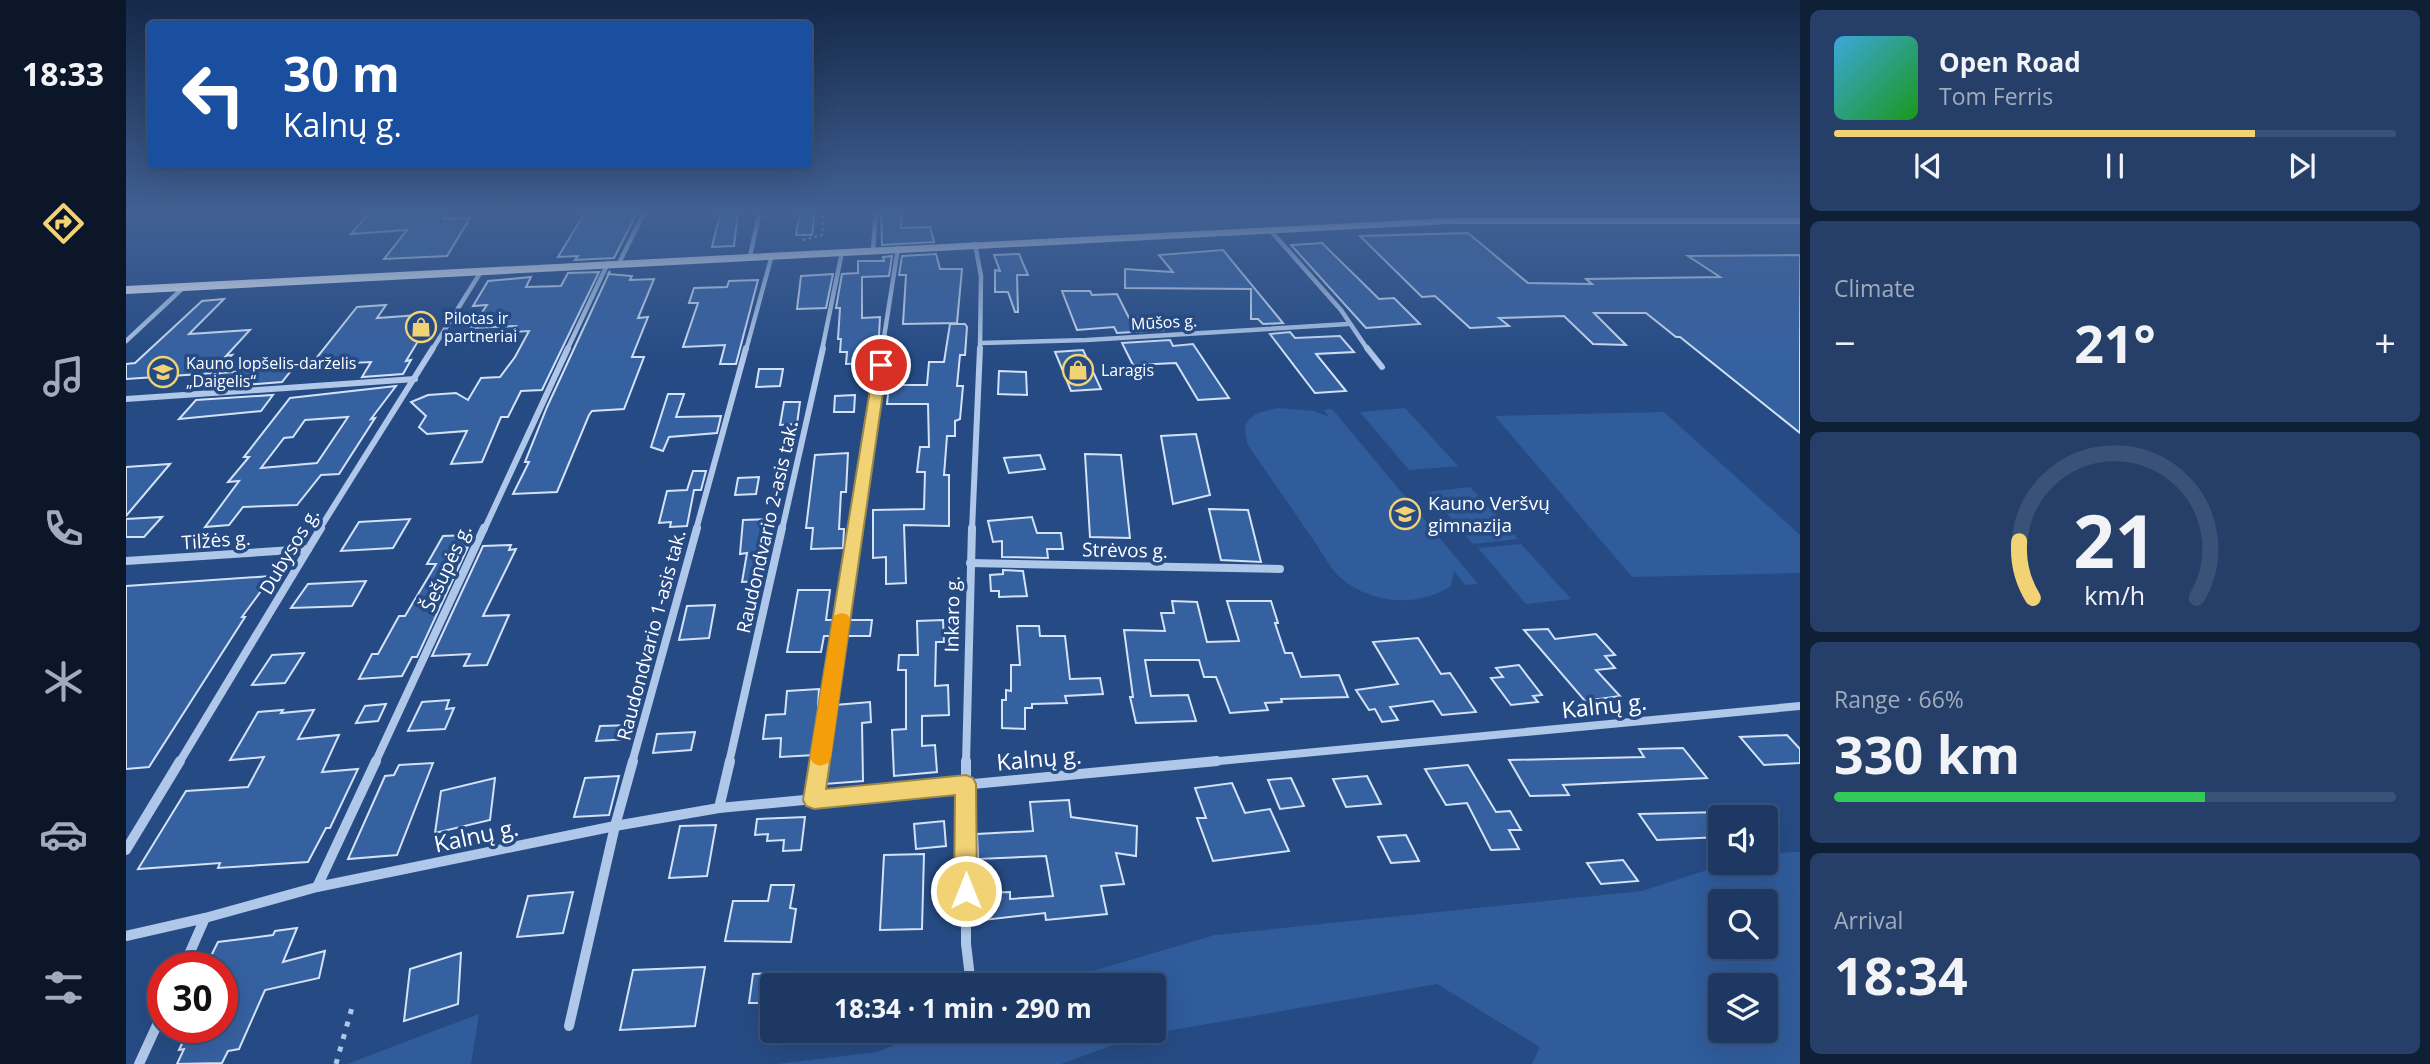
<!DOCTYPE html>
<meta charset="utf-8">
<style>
:root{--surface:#1c3863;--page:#253f69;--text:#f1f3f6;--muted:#a0acbe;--line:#3a5278;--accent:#f1d274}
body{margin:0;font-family:"Open Sans",sans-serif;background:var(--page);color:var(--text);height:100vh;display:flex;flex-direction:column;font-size:26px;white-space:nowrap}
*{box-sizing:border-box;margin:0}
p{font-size:23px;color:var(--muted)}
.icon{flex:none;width:38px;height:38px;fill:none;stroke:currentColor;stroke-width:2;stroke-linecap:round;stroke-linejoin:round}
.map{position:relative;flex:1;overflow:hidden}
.sheet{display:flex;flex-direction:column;gap:10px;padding:10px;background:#0f1f36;width:630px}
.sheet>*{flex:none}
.banner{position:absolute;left:21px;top:21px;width:665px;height:147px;border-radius:7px;box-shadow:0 7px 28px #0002,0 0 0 2px var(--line);background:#1a4fa0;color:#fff;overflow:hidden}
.controls{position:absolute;left:1582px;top:805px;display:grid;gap:14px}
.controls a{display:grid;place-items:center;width:70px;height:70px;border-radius:7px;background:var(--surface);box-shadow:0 7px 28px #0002,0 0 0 2px var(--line);font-size:35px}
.speed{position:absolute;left:21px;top:952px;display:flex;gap:14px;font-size:35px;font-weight:700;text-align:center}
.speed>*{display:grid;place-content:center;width:91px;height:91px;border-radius:50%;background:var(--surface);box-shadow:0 7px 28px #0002,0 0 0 2px var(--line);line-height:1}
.speed .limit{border:10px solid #d22;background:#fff;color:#111}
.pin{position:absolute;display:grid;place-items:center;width:60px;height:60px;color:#fff;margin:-30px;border:4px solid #fff;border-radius:50%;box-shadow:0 2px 7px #0007}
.me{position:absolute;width:77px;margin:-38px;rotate:0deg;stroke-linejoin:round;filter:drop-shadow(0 0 5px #0008)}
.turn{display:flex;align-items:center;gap:24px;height:147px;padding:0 21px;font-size:32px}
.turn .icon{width:91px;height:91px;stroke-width:2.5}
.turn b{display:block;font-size:49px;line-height:60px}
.big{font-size:52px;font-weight:700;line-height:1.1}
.sheet .tile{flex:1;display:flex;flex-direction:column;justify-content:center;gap:10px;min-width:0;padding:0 24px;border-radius:10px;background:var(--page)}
.sheet .dial{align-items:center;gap:0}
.dial svg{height:182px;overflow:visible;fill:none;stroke:var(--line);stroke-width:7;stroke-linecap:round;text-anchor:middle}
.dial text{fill:var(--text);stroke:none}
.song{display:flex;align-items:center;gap:21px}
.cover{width:84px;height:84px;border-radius:10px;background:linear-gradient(135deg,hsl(200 70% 55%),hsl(120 70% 35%))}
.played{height:7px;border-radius:4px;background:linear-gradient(90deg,var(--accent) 75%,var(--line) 75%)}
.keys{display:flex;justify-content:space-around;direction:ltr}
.heat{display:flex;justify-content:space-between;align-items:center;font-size:38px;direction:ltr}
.charge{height:10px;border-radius:5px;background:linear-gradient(90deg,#34c759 66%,var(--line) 0)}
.trip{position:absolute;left:634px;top:973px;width:406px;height:70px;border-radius:7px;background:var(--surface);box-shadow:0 7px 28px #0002,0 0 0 2px var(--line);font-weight:700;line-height:70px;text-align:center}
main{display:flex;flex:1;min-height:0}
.tab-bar{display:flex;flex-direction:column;width:126px;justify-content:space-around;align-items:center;background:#0b1628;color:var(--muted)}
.tab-bar .icon{width:49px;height:49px}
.tab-bar .on{color:var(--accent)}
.tab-bar b{font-size:32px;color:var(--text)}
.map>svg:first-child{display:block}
.green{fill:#305c9c;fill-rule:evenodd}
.building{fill:#3661a1;stroke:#d3e2f6;stroke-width:2;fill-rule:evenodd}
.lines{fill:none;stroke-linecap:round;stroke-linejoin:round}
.path-far1{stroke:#afc7e8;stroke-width:2.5;stroke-dasharray:2.5 3.5;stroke-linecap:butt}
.path{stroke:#afc7e8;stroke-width:5;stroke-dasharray:5 8;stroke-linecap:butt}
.minor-far3{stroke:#afc7e8;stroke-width:4.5}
.minor-far2{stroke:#afc7e8;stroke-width:6}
.minor-far1{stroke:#afc7e8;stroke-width:8}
.minor{stroke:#afc7e8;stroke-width:10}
.primary{fill:#f1f6fe;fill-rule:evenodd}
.route{fill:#f1d274;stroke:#9d884b;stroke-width:2}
.slow{fill:#f59e0b}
.labels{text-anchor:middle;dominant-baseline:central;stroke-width:7;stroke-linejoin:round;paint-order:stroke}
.far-poi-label{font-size:16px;fill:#fff;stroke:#264b84;text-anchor:start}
.far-street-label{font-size:16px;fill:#fff;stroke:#264b84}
.poi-label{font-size:19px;fill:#fff;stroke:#264b84;text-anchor:start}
.street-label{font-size:19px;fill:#fff;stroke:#264b84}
.near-street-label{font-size:23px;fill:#fff;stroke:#264b84}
</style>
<main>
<nav class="tab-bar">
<b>18:33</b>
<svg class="icon on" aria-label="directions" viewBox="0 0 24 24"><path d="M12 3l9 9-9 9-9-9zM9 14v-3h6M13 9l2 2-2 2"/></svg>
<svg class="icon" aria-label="music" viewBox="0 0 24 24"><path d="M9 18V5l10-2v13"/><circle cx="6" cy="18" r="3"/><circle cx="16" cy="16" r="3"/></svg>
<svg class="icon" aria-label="phone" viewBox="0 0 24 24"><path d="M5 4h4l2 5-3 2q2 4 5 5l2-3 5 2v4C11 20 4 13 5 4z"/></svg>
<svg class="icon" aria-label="climate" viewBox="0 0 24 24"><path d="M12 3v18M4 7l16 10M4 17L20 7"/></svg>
<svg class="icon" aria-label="car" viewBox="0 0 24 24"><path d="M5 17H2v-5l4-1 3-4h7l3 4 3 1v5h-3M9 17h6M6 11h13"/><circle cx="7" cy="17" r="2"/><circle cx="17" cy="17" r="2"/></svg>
<svg class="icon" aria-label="filters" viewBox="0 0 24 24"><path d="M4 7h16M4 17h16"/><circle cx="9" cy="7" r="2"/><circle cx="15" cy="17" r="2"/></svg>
</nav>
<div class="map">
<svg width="1674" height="1064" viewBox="0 0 1674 1064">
<rect width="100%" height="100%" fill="#264b84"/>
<!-- green -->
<g class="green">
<path d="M1152 408 1188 411 1203 417 1198 410 1206 409 1352 584 1339 585 1328 571 1325 586C1291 608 1245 604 1215 578 1203 568 1195 550 1186 538 1165 507 1143 476 1122 445 1113 417 1128 413 1152 408Z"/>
<path d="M1279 408 1332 466 1283 470 1234 412Z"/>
<path d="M1538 412 1674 535V573L1506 577 1369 416Z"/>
<path d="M1344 487 1392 539 1347 544 1302 492Z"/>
<path d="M1395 544 1445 599 1400 604 1352 548Z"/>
<path d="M1674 852V1064H1406L1414 1047 1311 984 1012 1036 935 1064H650L751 1052 804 1031H1027V985H919L1089 935 1516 891 1603 863H1640V853ZM1640 901V947H1594V901ZM1640 985V1031H1594V985Z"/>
<path d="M353 1014 345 1064H221Z"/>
</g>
<!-- building -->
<g class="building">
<path d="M245 211H318V219L344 218 321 256 258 259 281 230 225 234Z"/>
<path d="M460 211H512L488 258 449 260 452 256 432 257Z"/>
<path d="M595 211H612L608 246 586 247Z"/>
<path d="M689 211 686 235H670L674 212Z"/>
<path d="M755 211H776L775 228 804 227 808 242 756 245Z"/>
<path d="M1342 233 1402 283 1466 284 1460 279 1594 277 1562 256 1674 255V433L1554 337H1550L1520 313H1468L1500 345 1467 344 1438 316 1373 318 1383 326 1344 328 1309 296 1296 297 1234 236Z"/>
<path d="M1196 243 1253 299 1268 298 1294 324 1240 328 1165 245Z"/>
<path d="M1097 250 1157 323 1137 324 1132 319H1125V289L999 288V269L1047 272 1033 255Z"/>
<path d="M810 254 814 269H836L831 323 777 324 780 275H773L776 256Z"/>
<path d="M893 254 902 275H891L892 312H889L882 292H869V270L874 271 868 255Z"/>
<path d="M766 256 763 276 736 277V318L754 317 753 336 746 337V363L720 364 721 352H714L715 339H712L714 308H710L716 274 732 273V261H758L757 257Z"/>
<path d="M484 271 482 274 506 276 504 280 528 279 512 318 522 317 506 357H518L498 409 466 411 463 415 431 492 387 494 403 462H399L421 407Z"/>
<path d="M473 272 416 390 395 391 382 417H375L356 462 325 464 341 431 301 434 293 427 300 416 285 402 302 395 330 393 342 400 355 378 374 377 389 357 403 331 387 332 390 326 345 328 361 305 347 306 362 281 405 277 400 287 435 286 442 273Z"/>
<path d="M707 274 700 308 671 309 675 276Z"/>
<path d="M632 280 610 364H594L599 345 557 347 572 303H563L568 288 601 287 603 281Z"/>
<path d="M936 291H964L966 295 991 294 1003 318 1030 317 1038 330 991 333 988 327 951 330Z"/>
<path d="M98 299 63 334 124 330 100 356 106 355 90 373 0 379V364L9 363 76 301Z"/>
<path d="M260 305 251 318 294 315 291 319 306 318 280 361 285 360 277 374 236 377 245 362 185 365 231 307Z"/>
<path d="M824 324H839L841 327 839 355H834L831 386H837L834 419 829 421V436H821L818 475H823V526L778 525 780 583 760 584V557L747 558V510L798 509 799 472H791L794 447H803L802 404H761L763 385H801L803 362H818Z"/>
<path d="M1164 332 1169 338 1214 336 1228 352 1190 354 1220 391 1189 393 1144 334Z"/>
<path d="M1044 340 1047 346 1067 344 1103 398 1072 400 1050 363 1007 365 996 343Z"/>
<path d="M957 350 975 389 945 391 929 352Z"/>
<path d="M168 367 156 382 80 388 94 373Z"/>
<path d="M633 369H657L654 386 630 387Z"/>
<path d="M873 371 900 372 901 395 872 394Z"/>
<path d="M270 386 245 419 249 418 213 474 195 475 171 505 117 507 103 525 79 527 113 481 102 482 123 457H118L164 398ZM222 417 191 463 135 468 158 438 167 437 179 420Z"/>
<path d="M542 394H558L550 417 595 416 591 433 543 437 537 451 525 447Z"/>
<path d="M147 395 135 411 53 419 70 400Z"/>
<path d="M729 395 728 412H708L709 396Z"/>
<path d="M658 402H674L671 424 654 425Z"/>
<path d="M1070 434 1084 495 1047 504 1035 436Z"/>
<path d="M722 453 720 492H715L713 529H718L717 548 685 549 687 528H680L689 455Z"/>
<path d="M959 454 995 455 1004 538 964 537Z"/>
<path d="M914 455 919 469 883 473 878 458Z"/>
<path d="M44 464 0 516V467Z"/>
<path d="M567 471H580L575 490H568L561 526 544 527 545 522 533 523 541 491 561 490Z"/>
<path d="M633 477 630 494 609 495 612 478Z"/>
<path d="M1083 509 1122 510 1135 562 1095 560Z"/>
<path d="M36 517 18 537H0V519Z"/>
<path d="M906 517 911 533H935L937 549H921L922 558 876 557V541L867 542 862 521Z"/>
<path d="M284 519 267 548 215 551 233 522Z"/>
<path d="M650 519 637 581 616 582 621 553 614 554 617 520Z"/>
<path d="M344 535 337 547H342L291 657H286L276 676 233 679 246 654H252L273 616H279L310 564H301L317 536Z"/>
<path d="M385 545 383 550 390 549 357 616 383 615 361 665 338 666 344 654 306 656 357 546Z"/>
<path d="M877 570 897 571 901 596 873 597V591H865L864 575 877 574Z"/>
<path d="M146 576 116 617H119L23 767 0 769V586Z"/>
<path d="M240 581 226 606 165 608 182 584Z"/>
<path d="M672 590H704L700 620H709L706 636H698L695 652H661Z"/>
<path d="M1046 601 1071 602 1081 642 1113 641 1101 601H1145L1152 623H1149L1159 653H1166L1175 677 1213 675 1222 697 1155 699 1156 702 1139 703 1142 710 1104 713 1090 677H1078L1073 660H1019L1025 696 1062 695 1070 721 1010 723 1004 697H1007L998 630 1039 631 1035 613H1048Z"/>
<path d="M589 605 583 638 553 640 561 606Z"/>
<path d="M722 620H746L744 636H720Z"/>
<path d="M817 620 818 642H810L809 686 822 685 823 715 796 716V746L809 745 811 772 768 776 766 730 780 729V670H772L773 655H792L791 621Z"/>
<path d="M891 626H913L914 636H939L944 679 974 678 977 694 939 696 941 703 906 704V708H899V729L876 728V700H880V690L885 691V665H894Z"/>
<path d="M1422 629 1429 639 1470 634 1489 655 1479 656 1489 668 1470 670 1494 696 1459 701 1398 630Z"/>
<path d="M1292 638 1315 674 1324 673 1350 712 1316 715 1307 701 1264 707 1272 720 1256 722 1249 709 1243 710 1230 690 1272 684 1247 642Z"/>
<path d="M178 653 159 683 126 685 146 655Z"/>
<path d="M1393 665 1416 695 1407 696 1412 702 1385 705 1365 678 1377 677 1370 668Z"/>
<path d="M693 689 692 706H696L689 755 654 757 655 738 637 739 640 715 659 714 661 691Z"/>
<path d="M323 700 320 709 328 708 319 729 282 731 296 702Z"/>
<path d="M744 702 745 722 736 723 737 781 699 784 709 705Z"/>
<path d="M260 704 252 721 230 723 239 706Z"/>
<path d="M157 710 155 713 188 710 172 739 213 735 196 772 232 769 204 828H200L182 862 92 868 94 863 12 869 60 791 122 787 138 757 104 760 132 712Z"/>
<path d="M508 725 504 739 470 741 474 726Z"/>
<path d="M569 732 565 750 527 753 531 734Z"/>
<path d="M1661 735 1674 749V763L1638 765 1614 737Z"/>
<path d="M1557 748 1581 778 1437 785 1443 795 1404 796 1383 760 1518 757 1513 749Z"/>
<path d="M307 763 271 855 222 859 259 776 268 775 273 765Z"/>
<path d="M1342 765 1370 812 1384 811 1395 830H1383L1393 849 1365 850 1341 803 1320 805 1299 769Z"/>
<path d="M493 776 483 815 448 817 459 778Z"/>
<path d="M1241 776 1255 804 1220 807 1207 779Z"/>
<path d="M369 778 364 820 309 833 315 791Z"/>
<path d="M1165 778 1178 806 1154 809 1142 780Z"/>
<path d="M1106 783 1119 813 1144 809 1163 851 1087 861 1071 818H1080L1069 788Z"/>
<path d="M943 800 945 817 1011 826 1010 856 990 853 998 884 975 886 981 914 920 920 919 913 858 920 857 893 884 892V899L927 896 920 856 852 859 851 834 907 831 904 802Z"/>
<path d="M1594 812V837L1531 840 1513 814Z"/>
<path d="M679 817 675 850 657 851 658 840 641 841 642 834 629 835 631 819Z"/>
<path d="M818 821 820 846 790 849 788 824Z"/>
<path d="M590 825 581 876 543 878 554 826Z"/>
<path d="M1280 835 1293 861 1265 863 1252 837Z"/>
<path d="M798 854 796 929 754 930 758 855Z"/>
<path d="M1497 860 1512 881 1475 884 1461 863Z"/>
<path d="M645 885H668L664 908 670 909 665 942 599 941 607 901H642Z"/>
<path d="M447 892 437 933 391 937 402 896Z"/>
<path d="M171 928 157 962 199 951 193 978 139 990 113 1049 102 1051 96 1063 51 1064 58 1049 53 1050 64 1027H96V968H79L92 942 147 935 149 931Z"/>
<path d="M335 953 332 1004 278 1021 284 969Z"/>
<path d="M579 967 569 1026 494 1030 507 970Z"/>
<path d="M646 973V1003H623L627 974Z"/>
</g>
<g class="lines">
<!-- path-far1 -->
<path class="path-far1" d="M677 240 696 235 697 211"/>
<!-- path -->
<path class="path" d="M210 1064 227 1004"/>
<!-- minor-far3 -->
<g class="minor-far3">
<path d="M1144 230 1215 310 1242 350"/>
<path d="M849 244 855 276 854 350"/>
<path d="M747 250 750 211"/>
<path d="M624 256 634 211"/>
<path d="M493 263 519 211"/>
<path d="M0 341 58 287"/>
<path d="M854 343 961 340 1222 324"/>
<path d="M306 350 356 270"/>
<path d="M441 350 482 263"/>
<path d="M620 350 646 255"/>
<path d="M696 350 716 252"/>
<path d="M756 350 772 248"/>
</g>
<!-- minor-far2 -->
<g class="minor-far2">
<path d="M1241 348 1256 367"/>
<path d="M0 399 289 379"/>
<path d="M193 530 307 348"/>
<path d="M358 530 442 348"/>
<path d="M570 530 620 348"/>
<path d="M656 530 697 348"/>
<path d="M729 530 757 348"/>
<path d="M846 530 854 348"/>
</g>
<!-- minor-far1 -->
<g class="minor-far1">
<path d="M0 561 182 549"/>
<path d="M844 563 1154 569"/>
<path d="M53 763 195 528"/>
<path d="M249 763 358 528"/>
<path d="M506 763 571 528"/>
<path d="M603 763 656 528"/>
<path d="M694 763 729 528"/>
<path d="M840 763 846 528"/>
<path d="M1072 763 1674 706"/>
</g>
<!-- minor -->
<g class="minor">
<path d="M840 761V944L845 985"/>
<path d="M688 800 694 761"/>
<path d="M593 808 604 761"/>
<path d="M0 850 54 761"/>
<path d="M191 887 250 761"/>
<path d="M0 936 79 918 191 887 489 826 593 808 1091 761"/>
<path d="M57 968 79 918"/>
<path d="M443 1026 489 826 507 761"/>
<path d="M13 1064 37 1012"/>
</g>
<!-- primary -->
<path class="primary" d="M1324 218H1674V224H1324L0 294V286Z"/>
</g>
<!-- sky -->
<linearGradient id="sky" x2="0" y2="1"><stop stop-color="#152949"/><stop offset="0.59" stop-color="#416194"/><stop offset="1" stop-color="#416194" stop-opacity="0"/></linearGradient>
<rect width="1674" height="360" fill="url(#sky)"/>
<!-- route -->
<path class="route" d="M755 361 761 365 700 789 840 775 847 778 850 784 851 891 848 899 840 902 832 899 828 891 829 795 688 809 680 806 677 800 748 365Z"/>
<!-- slow -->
<path class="slow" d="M716 613 722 615 724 619 705 757 702 763 694 766 687 763 684 757 707 619 709 615Z"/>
<!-- icons -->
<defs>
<g id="shop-ring" transform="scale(1.575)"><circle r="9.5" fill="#264b84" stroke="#f1d274" stroke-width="1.5"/><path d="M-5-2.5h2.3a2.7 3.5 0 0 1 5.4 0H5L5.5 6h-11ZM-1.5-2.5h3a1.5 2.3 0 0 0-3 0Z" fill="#f1d274"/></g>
<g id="school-ring" transform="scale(1.575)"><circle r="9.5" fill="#264b84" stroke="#f1d274" stroke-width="1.5"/><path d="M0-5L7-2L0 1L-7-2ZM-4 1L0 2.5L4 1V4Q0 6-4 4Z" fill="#f1d274"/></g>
</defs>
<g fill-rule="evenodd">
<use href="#shop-ring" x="295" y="327"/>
<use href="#shop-ring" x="952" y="370"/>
<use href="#school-ring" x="37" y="372"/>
<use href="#school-ring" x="1279" y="514"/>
</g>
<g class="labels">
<!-- far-poi labels -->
<g class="far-poi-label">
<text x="318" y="318">Pilotas ir<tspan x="318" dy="18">partneriai</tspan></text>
<text x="60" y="363">Kauno lopšelis-darželis<tspan x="60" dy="18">„Daigelis“</tspan></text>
<text x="975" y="370">Laragis</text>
</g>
<!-- far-street labels -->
<g class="far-street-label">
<text transform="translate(1038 322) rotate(-3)">Mūšos g.</text>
</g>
<!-- poi labels -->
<g class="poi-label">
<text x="1302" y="503">Kauno Veršvų<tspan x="1302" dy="22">gimnazija</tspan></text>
</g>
<!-- street labels -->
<g class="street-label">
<text transform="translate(641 527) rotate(-77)">Raudondvario 2-asis tak.</text>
<text transform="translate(90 540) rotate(-4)">Tilžės g.</text>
<text transform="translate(999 550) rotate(1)">Strėvos g.</text>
<text transform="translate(163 551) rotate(-59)">Dubysos g.</text>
<text transform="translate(320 568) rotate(-65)">Šešupės g.</text>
<text transform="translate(826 614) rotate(-89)">Inkaro g.</text>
<text transform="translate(525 635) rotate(-75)">Raudondvario 1-asis tak.</text>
</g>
<!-- near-street labels -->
<g class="near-street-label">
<text transform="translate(1478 705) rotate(-6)">Kalnų g.</text>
<text transform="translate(913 758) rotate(-5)">Kalnų g.</text>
<text transform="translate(350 835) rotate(-12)">Kalnų g.</text>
</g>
</g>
</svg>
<div class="controls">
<a><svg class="icon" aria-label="sound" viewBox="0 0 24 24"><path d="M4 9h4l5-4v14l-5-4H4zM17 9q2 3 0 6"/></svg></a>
<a><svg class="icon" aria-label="search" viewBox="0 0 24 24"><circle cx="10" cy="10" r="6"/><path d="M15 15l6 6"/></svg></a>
<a><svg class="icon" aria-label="layers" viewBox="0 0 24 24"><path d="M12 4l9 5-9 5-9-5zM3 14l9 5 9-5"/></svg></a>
</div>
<div class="speed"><div class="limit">30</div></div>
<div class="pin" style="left:755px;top:365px;background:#d93025"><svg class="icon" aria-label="arrive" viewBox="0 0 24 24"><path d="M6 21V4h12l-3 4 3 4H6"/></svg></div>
<svg class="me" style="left:840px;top:891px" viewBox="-20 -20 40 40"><circle r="17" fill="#f1d274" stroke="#fff" stroke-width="3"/><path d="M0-11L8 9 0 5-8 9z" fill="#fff"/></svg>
<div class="trip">18:34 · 1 min · 290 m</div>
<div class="banner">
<div class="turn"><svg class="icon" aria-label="left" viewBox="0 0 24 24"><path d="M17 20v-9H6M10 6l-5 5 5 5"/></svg><div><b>30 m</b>Kalnų g.</div></div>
</div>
</div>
<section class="sheet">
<div class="tile">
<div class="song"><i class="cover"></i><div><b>Open Road</b><p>Tom Ferris</p></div></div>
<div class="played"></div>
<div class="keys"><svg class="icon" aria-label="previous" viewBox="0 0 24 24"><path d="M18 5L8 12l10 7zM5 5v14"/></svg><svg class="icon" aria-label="pause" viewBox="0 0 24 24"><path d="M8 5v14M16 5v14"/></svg><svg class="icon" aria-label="next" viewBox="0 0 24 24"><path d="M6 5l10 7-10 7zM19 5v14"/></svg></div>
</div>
<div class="tile"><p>Climate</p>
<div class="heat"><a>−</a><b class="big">21°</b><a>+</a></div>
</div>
<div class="tile dial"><svg viewBox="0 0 100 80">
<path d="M14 69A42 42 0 1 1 86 69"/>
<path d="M14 69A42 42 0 0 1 8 44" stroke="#f1d274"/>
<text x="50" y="56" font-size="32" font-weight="700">21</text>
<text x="50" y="72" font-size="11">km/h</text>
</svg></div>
<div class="tile"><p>Range · 66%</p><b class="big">330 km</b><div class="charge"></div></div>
<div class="tile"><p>Arrival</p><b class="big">18:34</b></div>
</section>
</main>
